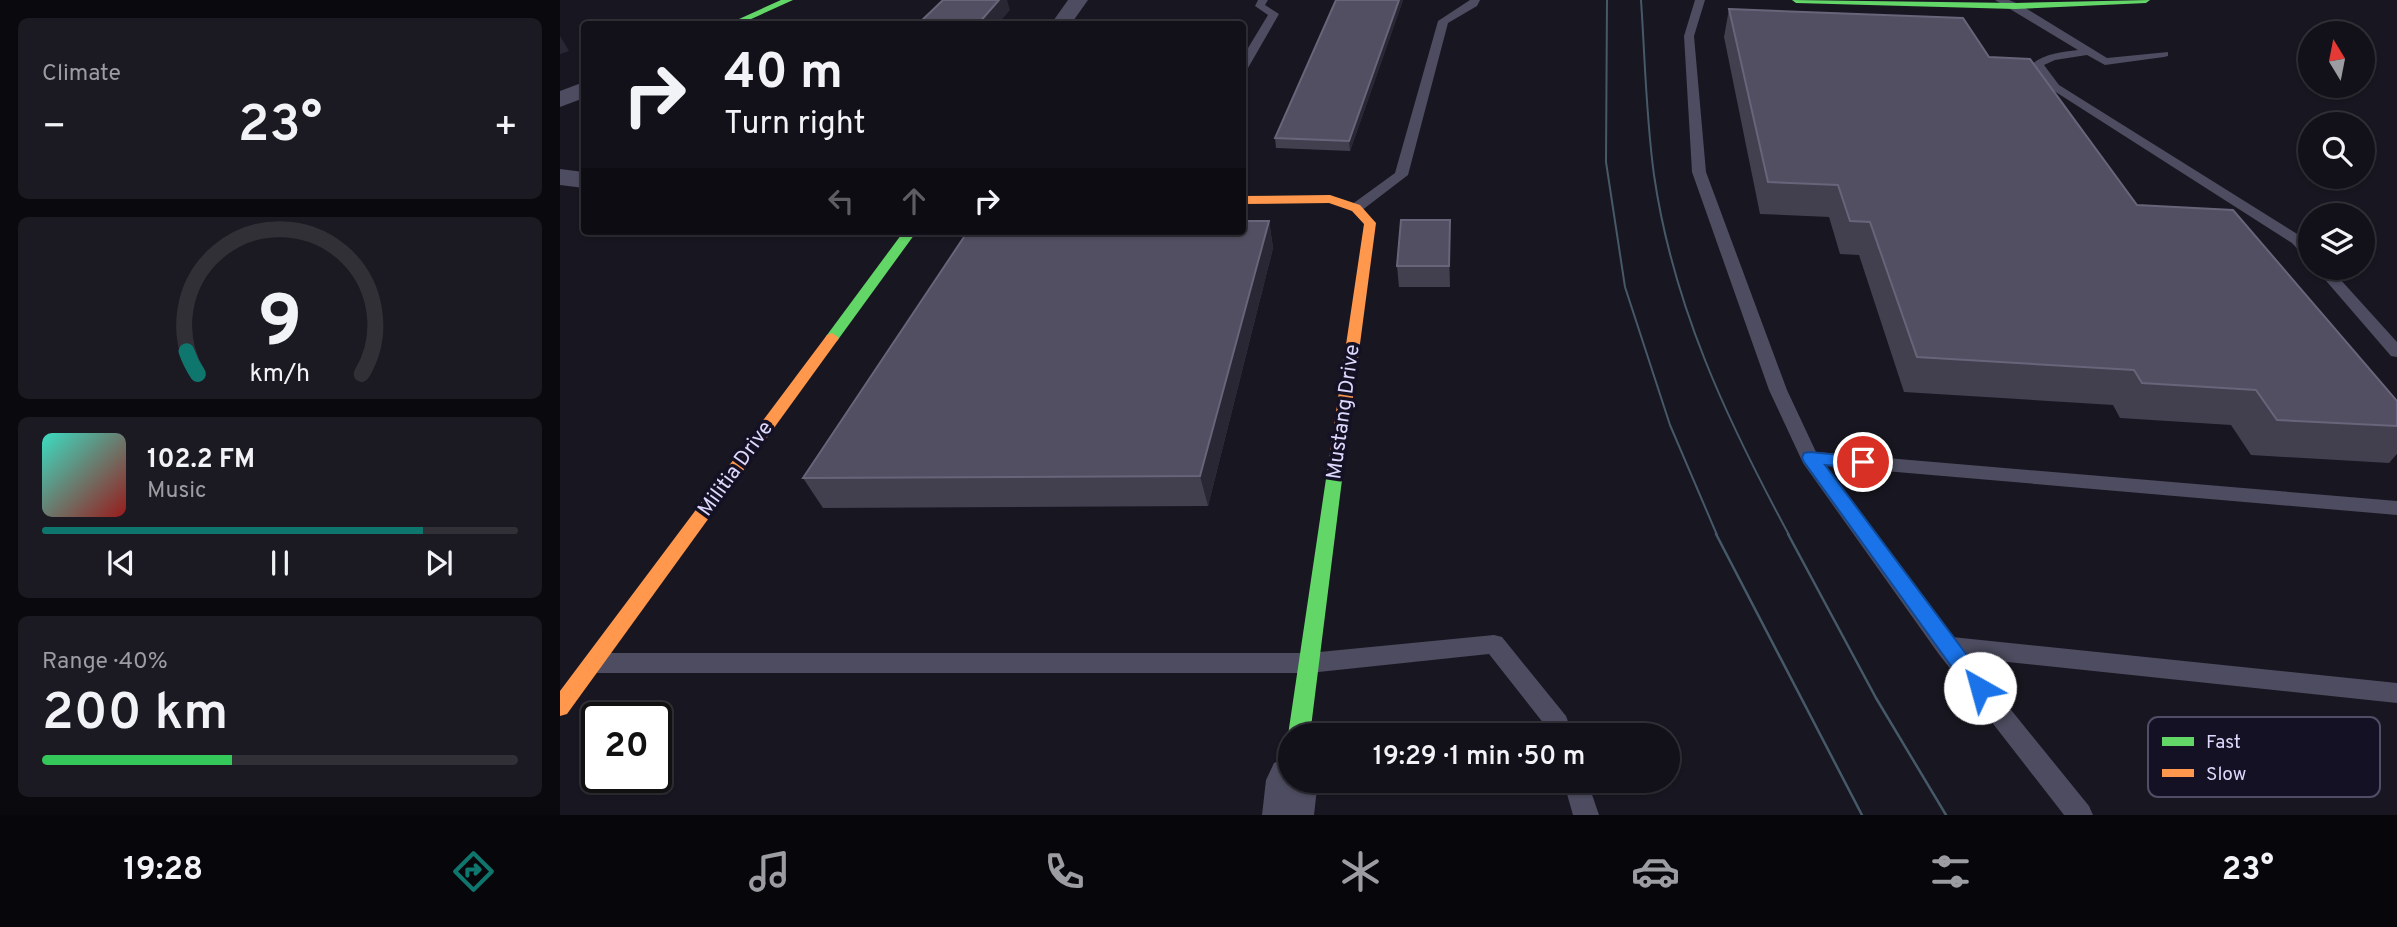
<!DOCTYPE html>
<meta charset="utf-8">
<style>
:root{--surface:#121018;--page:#1b1921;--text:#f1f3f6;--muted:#9c9da2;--line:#313037;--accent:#0f766e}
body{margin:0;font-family:Overpass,sans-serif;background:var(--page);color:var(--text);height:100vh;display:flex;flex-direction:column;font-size:26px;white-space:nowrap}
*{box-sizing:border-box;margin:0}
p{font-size:23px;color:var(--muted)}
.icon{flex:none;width:38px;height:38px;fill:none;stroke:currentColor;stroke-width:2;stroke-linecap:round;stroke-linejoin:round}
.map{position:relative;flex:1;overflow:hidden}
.sheet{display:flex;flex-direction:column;gap:18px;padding:18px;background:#0a090d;width:560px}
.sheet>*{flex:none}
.hud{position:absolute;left:21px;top:21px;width:665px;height:214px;border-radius:7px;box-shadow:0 2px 5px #0004,0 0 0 2px var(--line);background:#121018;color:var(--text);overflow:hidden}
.needle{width:46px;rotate:350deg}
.tools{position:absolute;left:1738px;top:21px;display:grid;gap:14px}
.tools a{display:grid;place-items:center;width:77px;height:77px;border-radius:50%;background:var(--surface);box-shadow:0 2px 5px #0004,0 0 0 2px var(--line);font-size:35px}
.speed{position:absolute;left:21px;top:702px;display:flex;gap:14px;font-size:35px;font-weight:700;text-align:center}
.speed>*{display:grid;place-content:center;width:91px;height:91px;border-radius:50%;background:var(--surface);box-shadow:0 2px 5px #0004,0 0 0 2px var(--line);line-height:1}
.speed .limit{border:4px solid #111;border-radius:10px;background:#fff;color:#111}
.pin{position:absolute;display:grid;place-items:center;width:60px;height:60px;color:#fff;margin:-30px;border:4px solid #fff;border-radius:50%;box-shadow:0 2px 7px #0007}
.me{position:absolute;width:77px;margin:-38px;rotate:322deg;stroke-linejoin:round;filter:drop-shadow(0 0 5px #0008)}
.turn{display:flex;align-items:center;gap:24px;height:147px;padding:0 28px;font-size:32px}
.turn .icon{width:91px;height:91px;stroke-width:2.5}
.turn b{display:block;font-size:49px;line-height:60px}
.lanes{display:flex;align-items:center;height:66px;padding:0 28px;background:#0003;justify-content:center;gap:35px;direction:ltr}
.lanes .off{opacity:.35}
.big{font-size:52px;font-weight:600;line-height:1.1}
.sheet .tile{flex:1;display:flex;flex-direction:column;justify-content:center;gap:10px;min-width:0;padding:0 24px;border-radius:10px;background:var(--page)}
.sheet .dial{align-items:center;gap:0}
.dial svg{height:182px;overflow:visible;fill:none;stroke:var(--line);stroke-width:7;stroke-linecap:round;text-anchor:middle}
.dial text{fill:var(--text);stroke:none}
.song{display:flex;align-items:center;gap:21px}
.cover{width:84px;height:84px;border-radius:10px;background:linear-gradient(135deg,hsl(170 70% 55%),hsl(0 70% 35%))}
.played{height:7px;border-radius:4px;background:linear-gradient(90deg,var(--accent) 80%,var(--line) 80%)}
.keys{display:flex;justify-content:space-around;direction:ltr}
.heat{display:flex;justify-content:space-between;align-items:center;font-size:38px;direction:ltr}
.charge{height:10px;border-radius:5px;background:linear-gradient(90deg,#34c759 40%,var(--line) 0)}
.trip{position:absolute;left:718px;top:723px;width:402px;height:70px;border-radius:35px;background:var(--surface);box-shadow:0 2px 5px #0004,0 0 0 2px var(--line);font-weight:600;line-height:70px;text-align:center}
.dock{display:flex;height:112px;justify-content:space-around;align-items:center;background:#07060a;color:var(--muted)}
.dock .icon{width:49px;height:49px}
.dock .on{color:var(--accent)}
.dock b{font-size:32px;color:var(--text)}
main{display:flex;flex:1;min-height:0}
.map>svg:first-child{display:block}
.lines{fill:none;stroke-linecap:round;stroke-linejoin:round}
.lane{fill:#4d4c60;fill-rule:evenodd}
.street{fill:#4d4c60;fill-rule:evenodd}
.fast{fill:#63d668;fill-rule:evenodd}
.slow{fill:#ff974d;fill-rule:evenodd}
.tram-far1{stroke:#465968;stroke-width:2}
.tram{stroke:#465968;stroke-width:2.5}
.wall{fill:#423f4f}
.shaded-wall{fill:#2a2734}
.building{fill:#524f62;stroke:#68647a;stroke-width:2}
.route{fill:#1a73e8;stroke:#114b97;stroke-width:2}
.labels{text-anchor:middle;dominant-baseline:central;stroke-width:7;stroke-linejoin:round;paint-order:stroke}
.street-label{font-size:21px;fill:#ddd8fc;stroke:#151125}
.key{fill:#151125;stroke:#514d66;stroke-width:2}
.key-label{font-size:19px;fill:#ddd8fc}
</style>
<main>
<section class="sheet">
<div class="tile"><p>Climate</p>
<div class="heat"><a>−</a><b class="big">23°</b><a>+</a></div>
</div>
<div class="tile dial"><svg viewBox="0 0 100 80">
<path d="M14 69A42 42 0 1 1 86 69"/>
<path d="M14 69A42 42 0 0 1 9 59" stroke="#0f766e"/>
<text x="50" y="56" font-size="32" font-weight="700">9</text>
<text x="50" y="72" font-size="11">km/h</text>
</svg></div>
<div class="tile">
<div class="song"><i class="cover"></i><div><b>102.2 FM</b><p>Music</p></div></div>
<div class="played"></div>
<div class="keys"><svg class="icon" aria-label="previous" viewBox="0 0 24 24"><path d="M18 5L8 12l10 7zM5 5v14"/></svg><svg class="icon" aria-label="pause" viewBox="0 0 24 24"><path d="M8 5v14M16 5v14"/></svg><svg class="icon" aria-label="next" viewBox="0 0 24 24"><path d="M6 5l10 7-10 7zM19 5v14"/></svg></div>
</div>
<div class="tile"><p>Range · 40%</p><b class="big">200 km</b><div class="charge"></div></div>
</section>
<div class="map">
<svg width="1837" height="815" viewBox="0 0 1837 815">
<rect width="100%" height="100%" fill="#181620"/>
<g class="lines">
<!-- lane -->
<g class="lane">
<path d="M698 0H708L705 5 719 14 688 68 682 71V58L708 15 695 6Z"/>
<path d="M910 0H920L917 6 888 23 848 175 801 211H791V205L835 173 878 21Z"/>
<path d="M1135 0H1145L1134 36 1146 172 1227 390 1256 452 1837 501V515L1266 466 1392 637 1837 683V703L1409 658 1529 806 1533 815H1504L1378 653 1243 463 1209 390 1132 172 1124 36Z"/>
<path d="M1435 0H1449L1459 4 1547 58 1608 52V56L1604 57 1545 65 1527 55 1495 60 1484 65 1499 85 1742 237 1750 245V258L1745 257 1732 243 1491 89 1472 64C1486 53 1502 52 1518 50Z"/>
<path d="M1755 268H1770L1837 342V357L1831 356Z"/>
<path d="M934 635 942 637 1006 716 1013 735H989L988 729 929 654 749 673H36L28 670 25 663 28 656 36 653H749Z"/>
<path d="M1003 780H1027L1039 815H1013Z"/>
</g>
<!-- street -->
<g class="street">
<path d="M508 0H528L511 24H491Z"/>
<path d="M24 82V98L0 107V91Z"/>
<path d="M0 169 24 172V188L0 185Z"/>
<path d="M730 756V780H758L754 815H702L706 780 714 763Z"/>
</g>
<!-- fast -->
<g class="fast">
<path d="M221 0H233L180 24H168Z"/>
<path d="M1232 0 1455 3 1590 0 1586 3 1455 9 1236 3Z"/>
<path d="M344 231H357L277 341H267L265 338 267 335Z"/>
<path d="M775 466 781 468 783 472 750 735H730V738L728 735 767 472 769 468Z"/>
</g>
<!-- slow -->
<g class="slow">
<path d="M770 195 800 205 816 223 783 472 781 476H769L767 472 804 224 792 211 769 203 682 204V196Z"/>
<path d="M272 333 279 338 277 341 7 714 0 716V691L267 335Z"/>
</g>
<!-- tram-far1 -->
<g class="tram-far1">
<path d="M1047 0 1046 162 1065 287 1110 425 1157 535"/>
<path d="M1081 0C1085 58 1086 117 1094 175 1113 306 1167 420 1229 535"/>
</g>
<!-- tram -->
<g class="tram">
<path d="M1156 534 1302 815"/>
<path d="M1228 534 1316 698 1386 815"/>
</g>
</g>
<!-- wall -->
<g class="wall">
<path d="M776 0H843L790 151 716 148 715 138Z"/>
<path d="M1169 9 1429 57 1577 205 1837 401V454L1829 463 1691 455 1671 425 1560 418 1553 405 1344 392 1299 255 1280 254 1269 217 1200 214 1164 37Z"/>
<path d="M709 221 713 248 648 506 263 508 243 478Z"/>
<path d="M890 240V287H839L837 266Z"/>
</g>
<!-- shaded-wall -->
<g class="shaded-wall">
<path d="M439 0H447L450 10 438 24H418Z"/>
<path d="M839 0H843L790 151 789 141Z"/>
<path d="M0 36 9 51 0 54Z"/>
<path d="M890 220V287L889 266Z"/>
<path d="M709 221 713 248 648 506 640 476Z"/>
</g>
<!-- building -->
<g class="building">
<path d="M383 0H439L418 24H358Z"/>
<path d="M776 0H839L789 141 715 138Z"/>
<path d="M1169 9 1403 18 1429 57 1470 59 1577 205 1673 210 1837 401V426L1717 420 1696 390 1582 383 1574 370 1357 357 1310 222 1290 221 1278 185 1208 182Z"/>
<path d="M841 220H890L889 266H837Z"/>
<path d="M682 221H709L640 476 243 478 408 231H682Z"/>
</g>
<!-- route -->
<path class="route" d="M1250 452 1309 458 1312 462 1303 468 1265 465 1427 682 1430 688 1427 695 1420 697 1412 695 1244 462 1242 458 1244 453Z"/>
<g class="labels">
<!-- street labels -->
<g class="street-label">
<text transform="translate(784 412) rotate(-82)">Mustang Drive</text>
<text transform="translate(176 469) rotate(-54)">Militia Drive</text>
</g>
</g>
<!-- legend -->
<rect x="1588" y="717" width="232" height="80" rx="10" class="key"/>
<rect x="1602" y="737" width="32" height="9" fill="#63d668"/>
<rect x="1602" y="769" width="32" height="8" fill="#ff974d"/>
<g class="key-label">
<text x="1646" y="748">Fast</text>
<text x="1646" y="780">Slow</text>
</g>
</svg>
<div class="tools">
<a><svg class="needle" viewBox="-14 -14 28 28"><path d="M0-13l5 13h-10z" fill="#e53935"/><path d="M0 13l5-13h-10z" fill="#9c9da2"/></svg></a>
<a><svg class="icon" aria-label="search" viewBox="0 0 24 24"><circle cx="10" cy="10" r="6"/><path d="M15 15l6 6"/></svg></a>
<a><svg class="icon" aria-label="layers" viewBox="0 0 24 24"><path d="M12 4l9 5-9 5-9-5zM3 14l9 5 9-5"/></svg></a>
</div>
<div class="speed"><div class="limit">20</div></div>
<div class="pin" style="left:1303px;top:462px;background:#d93025"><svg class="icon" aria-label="arrive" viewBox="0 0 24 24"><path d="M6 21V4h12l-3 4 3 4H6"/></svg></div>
<svg class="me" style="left:1420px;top:688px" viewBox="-20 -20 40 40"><circle r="19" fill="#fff"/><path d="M0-13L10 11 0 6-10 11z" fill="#1a73e8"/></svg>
<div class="trip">19:29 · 1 min · 50 m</div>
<div class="hud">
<div class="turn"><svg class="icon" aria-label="right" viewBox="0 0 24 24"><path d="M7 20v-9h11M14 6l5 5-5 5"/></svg><div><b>40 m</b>Turn right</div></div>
<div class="lanes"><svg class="icon off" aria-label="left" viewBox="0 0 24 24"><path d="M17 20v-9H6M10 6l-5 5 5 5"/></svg><svg class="icon off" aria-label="ahead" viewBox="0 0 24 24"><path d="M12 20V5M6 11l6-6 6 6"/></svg><svg class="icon" aria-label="right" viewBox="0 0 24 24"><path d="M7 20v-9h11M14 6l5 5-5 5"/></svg></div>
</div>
</div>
</main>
<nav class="dock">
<b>19:28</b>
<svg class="icon on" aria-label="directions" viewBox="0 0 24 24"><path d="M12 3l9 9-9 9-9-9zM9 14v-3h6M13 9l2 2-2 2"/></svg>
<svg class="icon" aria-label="music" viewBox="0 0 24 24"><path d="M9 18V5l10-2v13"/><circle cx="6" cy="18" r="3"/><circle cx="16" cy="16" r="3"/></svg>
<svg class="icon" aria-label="phone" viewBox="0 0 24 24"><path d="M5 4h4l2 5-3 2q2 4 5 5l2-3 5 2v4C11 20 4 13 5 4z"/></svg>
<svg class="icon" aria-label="climate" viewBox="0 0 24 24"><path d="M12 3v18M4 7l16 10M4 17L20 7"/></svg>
<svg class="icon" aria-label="car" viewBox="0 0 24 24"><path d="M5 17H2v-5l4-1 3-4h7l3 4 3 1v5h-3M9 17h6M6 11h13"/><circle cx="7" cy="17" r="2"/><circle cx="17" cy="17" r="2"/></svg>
<svg class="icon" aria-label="filters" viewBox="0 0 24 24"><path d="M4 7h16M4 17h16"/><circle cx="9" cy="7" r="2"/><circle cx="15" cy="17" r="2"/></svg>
<b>23°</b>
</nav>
